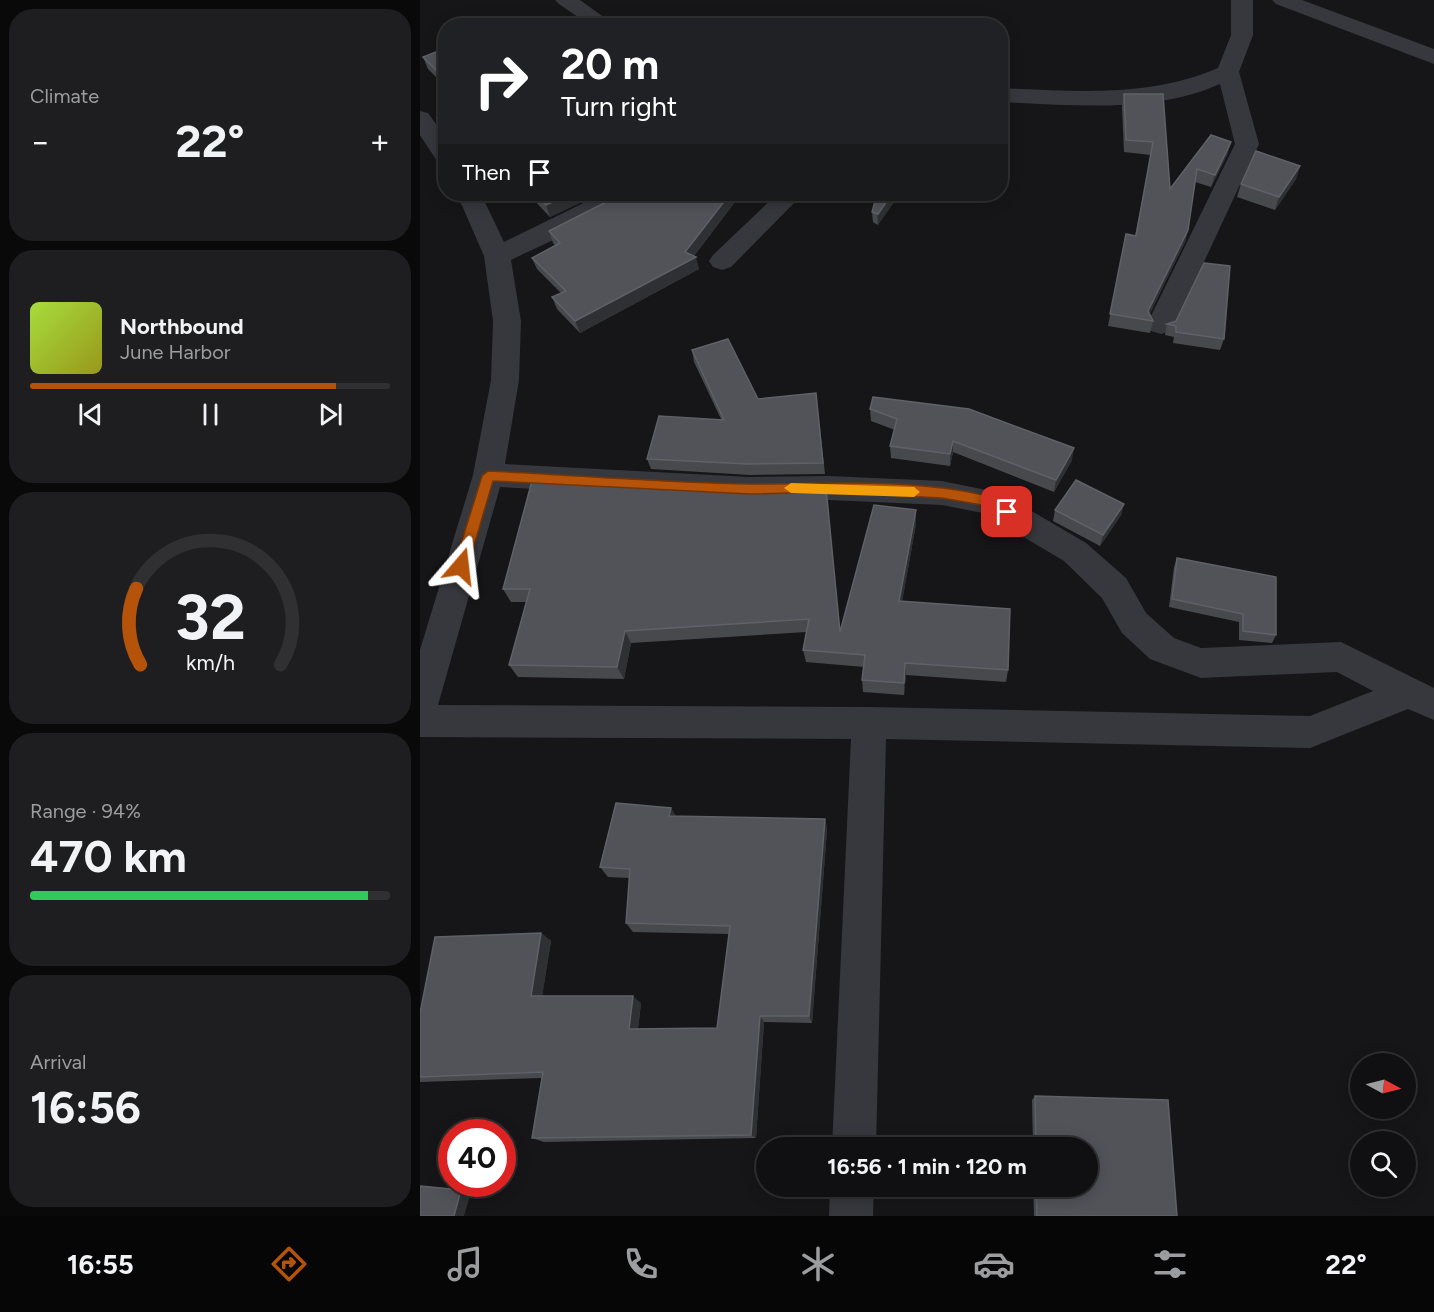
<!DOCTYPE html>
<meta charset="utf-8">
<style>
:root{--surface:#101012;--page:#1e1e20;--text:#f1f3f6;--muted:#9c9d9f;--line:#303032;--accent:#b45309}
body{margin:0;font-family:Figtree,sans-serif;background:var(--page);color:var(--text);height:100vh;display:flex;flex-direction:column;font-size:22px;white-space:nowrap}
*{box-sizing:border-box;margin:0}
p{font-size:20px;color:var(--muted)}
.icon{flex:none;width:33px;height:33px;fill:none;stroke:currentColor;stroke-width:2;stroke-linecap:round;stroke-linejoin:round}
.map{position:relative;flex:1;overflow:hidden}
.panel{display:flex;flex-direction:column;gap:9px;padding:9px;background:#09090a;width:420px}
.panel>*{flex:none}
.banner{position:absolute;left:18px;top:18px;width:570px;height:183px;border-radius:24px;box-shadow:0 3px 15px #0003,0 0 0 2px var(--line);background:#202124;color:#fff;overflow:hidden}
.needle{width:39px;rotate:97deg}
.controls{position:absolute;left:930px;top:1053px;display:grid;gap:12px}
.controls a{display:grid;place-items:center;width:66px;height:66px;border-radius:50%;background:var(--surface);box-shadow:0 3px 15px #0003,0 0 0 2px var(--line);font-size:30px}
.speed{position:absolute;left:18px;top:1119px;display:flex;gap:12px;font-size:30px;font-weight:700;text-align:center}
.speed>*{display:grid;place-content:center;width:78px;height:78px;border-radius:50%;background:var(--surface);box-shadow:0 3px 15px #0003,0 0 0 2px var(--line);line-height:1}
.speed .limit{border:9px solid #d22;background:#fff;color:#111}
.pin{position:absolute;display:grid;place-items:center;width:51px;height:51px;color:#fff;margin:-26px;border-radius:12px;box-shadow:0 3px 9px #0006}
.me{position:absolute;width:66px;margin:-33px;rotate:17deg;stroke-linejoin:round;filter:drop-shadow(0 0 4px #0008)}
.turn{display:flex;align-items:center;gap:21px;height:126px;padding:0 24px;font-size:27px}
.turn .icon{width:78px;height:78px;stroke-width:2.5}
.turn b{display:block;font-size:42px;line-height:51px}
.then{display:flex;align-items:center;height:57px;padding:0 24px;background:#0003;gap:12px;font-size:22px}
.big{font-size:45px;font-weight:700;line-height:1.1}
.panel .card{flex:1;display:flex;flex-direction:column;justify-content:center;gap:9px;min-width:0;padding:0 21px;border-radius:24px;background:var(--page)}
.panel .dial{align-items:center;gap:0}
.dial svg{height:156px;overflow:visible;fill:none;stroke:var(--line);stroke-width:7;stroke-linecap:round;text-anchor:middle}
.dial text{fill:var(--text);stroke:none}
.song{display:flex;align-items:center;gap:18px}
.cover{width:72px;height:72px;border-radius:9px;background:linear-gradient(135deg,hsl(80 70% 55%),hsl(60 70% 35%))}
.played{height:6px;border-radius:3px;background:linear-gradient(90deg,var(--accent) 85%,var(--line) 85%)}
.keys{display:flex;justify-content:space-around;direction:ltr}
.heat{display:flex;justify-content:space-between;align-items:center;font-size:33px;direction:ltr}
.charge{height:9px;border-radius:4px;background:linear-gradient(90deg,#34c759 94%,var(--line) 0)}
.trip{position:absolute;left:336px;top:1137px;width:342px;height:60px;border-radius:30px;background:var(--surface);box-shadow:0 3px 15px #0003,0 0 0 2px var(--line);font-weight:700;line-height:60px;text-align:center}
.tab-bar{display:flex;height:96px;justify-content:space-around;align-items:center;background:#060607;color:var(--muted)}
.tab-bar .icon{width:42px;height:42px}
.tab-bar .current{color:var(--accent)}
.tab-bar b{font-size:27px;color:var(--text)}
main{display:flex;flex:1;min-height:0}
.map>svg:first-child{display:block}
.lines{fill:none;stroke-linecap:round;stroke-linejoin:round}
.minor{fill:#37383d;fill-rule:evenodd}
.wall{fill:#47494d}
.shaded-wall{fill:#2f3033}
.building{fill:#525359;stroke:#5f6168;stroke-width:1.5}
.route{fill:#b45309;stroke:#753606;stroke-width:1.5}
.slow{fill:#f59e0b}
</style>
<main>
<section class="panel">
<div class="card"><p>Climate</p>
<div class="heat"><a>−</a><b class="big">22°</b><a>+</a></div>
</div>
<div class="card">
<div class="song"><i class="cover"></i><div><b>Northbound</b><p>June Harbor</p></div></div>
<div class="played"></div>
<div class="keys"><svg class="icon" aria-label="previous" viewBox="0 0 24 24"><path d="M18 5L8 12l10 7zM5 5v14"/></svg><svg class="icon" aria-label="pause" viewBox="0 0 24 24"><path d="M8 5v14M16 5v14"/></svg><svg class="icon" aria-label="next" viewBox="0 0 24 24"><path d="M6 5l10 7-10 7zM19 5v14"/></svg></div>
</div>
<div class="card dial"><svg viewBox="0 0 100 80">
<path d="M14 69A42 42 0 1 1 86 69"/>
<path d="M14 69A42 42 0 0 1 12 30" stroke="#b45309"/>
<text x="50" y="56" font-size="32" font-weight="700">32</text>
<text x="50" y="72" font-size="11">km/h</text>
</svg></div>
<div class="card"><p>Range · 94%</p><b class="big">470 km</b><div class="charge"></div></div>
<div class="card"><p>Arrival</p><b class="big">16:56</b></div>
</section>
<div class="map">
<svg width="1014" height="1216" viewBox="0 0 1014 1216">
<rect width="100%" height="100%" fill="#161618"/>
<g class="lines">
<!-- minor -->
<g class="minor">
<path d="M135 0H160L196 26H171L139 4Z"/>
<path d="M811 0H833V35L819 72 839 144 755 324 751 331 741 334 731 331 727 324 815 144 800 84C732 114 653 105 580 102V88C655 91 729 98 798 68L811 35Z"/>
<path d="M852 0H882L1014 49V64L856 4Z"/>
<path d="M0 111 8 113 26 138V163L17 161 0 135Z"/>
<path d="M37 194H61L84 242 182 194H212C202 210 113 249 91 260L101 321 99 380 85 464 330 477 409 476 522 481 581 493 666 543 706 578 726 613 754 638 781 648 921 642 1014 688V720L988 709 890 748 466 739 456 1148H412L431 739 0 737V650L53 475 71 380 73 321 64 256ZM80 487 330 501 409 500 522 505 563 513 644 561 682 598 702 633 730 659 781 678 917 672 953 691 890 716 449 707 18 705Z"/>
<path d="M357 194H383L311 267 302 270 293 267 289 261 293 255Z"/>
<path d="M410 1186H454L453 1216H409Z"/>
</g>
</g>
<!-- wall -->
<g class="wall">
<path d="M26 48V87L8 69 3 57Z"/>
<path d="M704 94H743L750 189 811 142 807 155 791 187 775 182 768 230 765 242 729 314 733 321 730 333 688 326 706 234 715 236 731 155 704 152 702 107Z"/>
<path d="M880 166 876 179 855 210 817 197 821 184Z"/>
<path d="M108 194H178L130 217Z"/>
<path d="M199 194H321L274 256 279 269 160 333 137 309 132 297 141 293 117 269 112 258 136 246 133 243 129 231 190 200Z"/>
<path d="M333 194H348L346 197Z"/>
<path d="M457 194 458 225 453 222 452 212Z"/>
<path d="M756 321 804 339 800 350 753 343 754 337 745 335 747 324Z"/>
<path d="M272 350 338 399 396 393 405 474 330 475 231 469 227 459 301 419 274 362Z"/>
<path d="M450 409 652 460 634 492 533 452 530 466 471 458 470 446 475 430 451 421Z"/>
<path d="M113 477 421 631 496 524 482 601 588 670 586 682 486 675 484 695 443 692 442 680 444 667 386 662 383 650 386 632 211 643 204 679 98 677 89 665 106 602H91L83 589Z"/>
<path d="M704 504 701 515 680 546 633 521 635 510Z"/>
<path d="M757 558 856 635 852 643 819 640V622L749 607 754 567Z"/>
<path d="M256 816 405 819 407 830 392 1023 344 1022 336 1138 124 1142 112 1138 122 1078 0 1082V1013L121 933 131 941 122 996 221 1003 218 1029 297 1028 309 934 213 932 206 923 209 878 188 877 180 867Z"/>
<path d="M615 1096 757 1216H614L613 1186H668V1148H613L612 1100Z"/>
</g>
<!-- shaded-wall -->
<g class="shaded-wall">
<path d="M811 142 807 155 791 187 795 175Z"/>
<path d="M880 166 876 179 855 210 859 197Z"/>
<path d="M150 194H178L130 217 126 205Z"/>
<path d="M310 194H321L271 260 276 257 279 269 160 333 155 321Z"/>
<path d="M472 194H480L458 225V214Z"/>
<path d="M768 230 765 242 727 320 728 311Z"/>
<path d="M533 441V452L530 466V454Z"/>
<path d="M654 448 652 460 634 492 636 480Z"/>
<path d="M704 504 701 515 680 546 683 535Z"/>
<path d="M496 510V524L480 614 479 601Z"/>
<path d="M205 631 211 643 204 679 197 667Z"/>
<path d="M485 663 486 675 484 695V683Z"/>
<path d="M251 808 258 819 249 816Z"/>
<path d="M405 819 407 830 392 1023 389 1016Z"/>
<path d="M121 933 131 941 121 1003 111 996Z"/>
<path d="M213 996 221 1003 217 1035 209 1029Z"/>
<path d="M340 1016 344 1022 336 1138 331 1135Z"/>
<path d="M41 1190 51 1192 44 1216H34Z"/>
</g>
<!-- building -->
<g class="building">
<path d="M26 48V80L3 57Z"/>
<path d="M704 94H743L750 189 791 135 811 142 795 175 777 169 768 230 728 311 733 321 690 314 706 234 716 236 733 142 706 140Z"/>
<path d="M836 151 880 166 859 197 821 184Z"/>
<path d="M115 194H150L126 205Z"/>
<path d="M199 194H310L265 252 276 257 155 321 132 297 146 291 112 258 140 243 129 231 190 200Z"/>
<path d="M457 194H472L458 214 452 212Z"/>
<path d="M784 263 810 266 804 339 756 332V326L747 324 756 321Z"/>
<path d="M308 339 338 399 396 393 403 463 328 464 227 459 239 416 304 420 272 350Z"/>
<path d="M453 397 549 409 654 448 636 480 533 441 530 454 470 446 477 419 450 409Z"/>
<path d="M113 477 327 489 406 488 420 632 454 505 496 510 479 601 590 609 588 670 485 663 484 683 442 680 445 655 383 650 389 619 205 631 197 667 89 665 110 589H83Z"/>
<path d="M656 480 704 504 683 535 635 510Z"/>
<path d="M757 558 856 577V635L823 631V614L752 599Z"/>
<path d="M196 803 251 808 249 816 405 819 389 1016H340L331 1135 112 1138 123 1072 0 1077V1013L15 937 121 933 111 996H213L209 1029 297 1028 310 926 206 923 210 869 180 867Z"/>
<path d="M615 1096 748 1100 757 1216H617L616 1186H668V1148H616Z"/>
<path d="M0 1186 41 1190 34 1216H0Z"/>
</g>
<!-- route -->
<path class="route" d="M68 471C155 475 243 483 331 484 394 484 459 480 522 488 540 490 583 495 593 512L587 517 567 506 522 498 409 492 330 494 73 481 48 566 41 572 34 566 62 476Z"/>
<!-- slow -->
<path class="slow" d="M371 483 494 487 500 492 494 497 371 493 364 488Z"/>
</svg>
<div class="controls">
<a><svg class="needle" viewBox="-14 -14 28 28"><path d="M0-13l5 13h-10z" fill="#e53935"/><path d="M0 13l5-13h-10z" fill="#9c9d9f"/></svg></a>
<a><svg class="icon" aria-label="search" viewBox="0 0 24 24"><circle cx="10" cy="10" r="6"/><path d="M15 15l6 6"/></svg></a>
</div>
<div class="speed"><div class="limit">40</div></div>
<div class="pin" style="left:587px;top:512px;background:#d93025"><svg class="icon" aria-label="arrive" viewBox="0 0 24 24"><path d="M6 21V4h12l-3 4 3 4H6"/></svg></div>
<svg class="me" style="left:41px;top:566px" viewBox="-20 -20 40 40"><path d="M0-17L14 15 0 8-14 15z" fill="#b45309" stroke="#fff" stroke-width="4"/></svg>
<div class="trip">16:56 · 1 min · 120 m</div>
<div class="banner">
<div class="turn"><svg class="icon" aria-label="right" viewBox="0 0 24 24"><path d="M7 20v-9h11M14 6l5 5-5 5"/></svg><div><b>20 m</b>Turn right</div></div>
<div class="then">Then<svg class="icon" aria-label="arrive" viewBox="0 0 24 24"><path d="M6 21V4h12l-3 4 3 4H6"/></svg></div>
</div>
</div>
</main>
<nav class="tab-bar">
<b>16:55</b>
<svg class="icon current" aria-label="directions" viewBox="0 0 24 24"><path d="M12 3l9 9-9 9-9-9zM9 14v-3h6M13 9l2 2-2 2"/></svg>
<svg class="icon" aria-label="music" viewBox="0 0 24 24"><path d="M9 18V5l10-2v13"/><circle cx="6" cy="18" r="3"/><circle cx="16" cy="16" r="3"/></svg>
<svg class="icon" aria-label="phone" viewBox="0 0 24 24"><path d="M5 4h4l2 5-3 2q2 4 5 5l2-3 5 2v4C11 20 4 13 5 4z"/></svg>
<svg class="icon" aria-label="climate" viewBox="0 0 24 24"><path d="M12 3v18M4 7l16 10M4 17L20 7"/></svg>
<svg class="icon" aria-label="car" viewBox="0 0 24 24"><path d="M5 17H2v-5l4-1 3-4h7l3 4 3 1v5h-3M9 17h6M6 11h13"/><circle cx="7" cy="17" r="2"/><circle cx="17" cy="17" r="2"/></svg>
<svg class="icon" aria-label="filters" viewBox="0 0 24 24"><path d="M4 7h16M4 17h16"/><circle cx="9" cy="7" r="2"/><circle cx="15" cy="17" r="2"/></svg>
<b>22°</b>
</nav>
